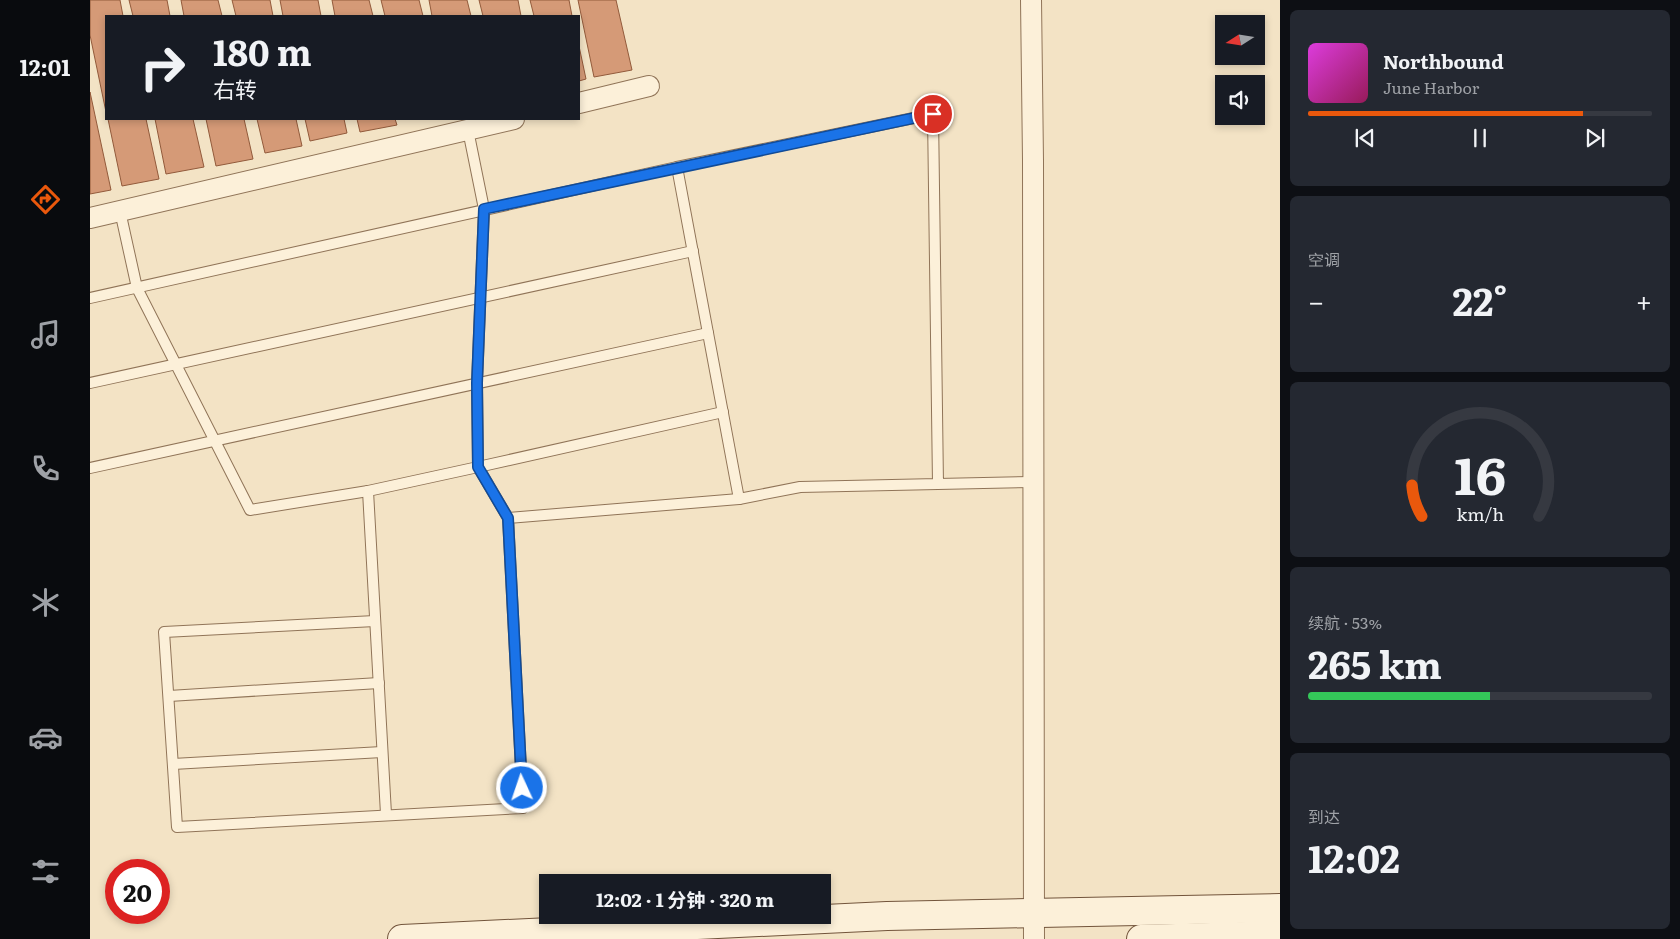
<!DOCTYPE html>
<html lang="zh">
<meta charset="utf-8">
<style>
:root{--surface:#171b24;--page:#242831;--text:#f1f3f6;--muted:#9ea1a6;--line:#363941;--accent:#ea580c}
body{margin:0;font-family:Literata,"Noto Sans SC",serif;background:var(--page);color:var(--text);height:100vh;display:flex;flex-direction:column;font-size:19px;white-space:nowrap}
*{box-sizing:border-box;margin:0}
p{font-size:16px;color:var(--muted)}
.icon{flex:none;width:28px;height:28px;fill:none;stroke:currentColor;stroke-width:2;stroke-linecap:round;stroke-linejoin:round}
.map{position:relative;flex:1;overflow:hidden}
.panel{display:flex;flex-direction:column;gap:10px;padding:10px;background:#0d0f14;width:400px}
.panel>*{flex:none}
.banner{position:absolute;left:15px;top:15px;width:475px;height:105px;border-radius:0px;box-shadow:0 2px 8px #0003;background:#171b24;color:var(--text);overflow:hidden}
.needle{width:32px;rotate:258deg}
.tools{position:absolute;left:1125px;top:15px;display:grid;gap:10px}
.tools a{display:grid;place-items:center;width:50px;height:50px;border-radius:0px;background:var(--surface);box-shadow:0 2px 8px #0003;font-size:25px}
.speed{position:absolute;left:15px;top:859px;display:flex;gap:10px;font-size:25px;font-weight:700;text-align:center}
.speed>*{display:grid;place-content:center;width:65px;height:65px;border-radius:50%;background:var(--surface);box-shadow:0 2px 8px #0003;line-height:1}
.speed .limit{border:8px solid #d22;background:#fff;color:#111}
.pin{position:absolute;display:grid;place-items:center;width:42px;height:42px;color:#fff;margin:-21px;border:2px solid #fff;border-radius:50%;box-shadow:0 1px 5px #0007}
.me{position:absolute;width:55px;margin:-28px;rotate:357deg;stroke-linejoin:round;filter:drop-shadow(0 0 4px #0008)}
.turn{display:flex;align-items:center;gap:18px;height:105px;padding:0 25px;font-size:22px}
.turn .icon{width:65px;height:65px;stroke-width:2.5}
.turn b{display:block;font-size:35px;line-height:42px}
.big{font-size:38px;font-weight:700;line-height:1.1}
.panel .widget{flex:1;display:flex;flex-direction:column;justify-content:center;gap:8px;min-width:0;padding:0 18px;border-radius:8px;background:var(--page)}
.panel .dial{align-items:center;gap:0}
.dial svg{height:130px;overflow:visible;fill:none;stroke:var(--line);stroke-width:7;stroke-linecap:round;text-anchor:middle}
.dial text{fill:var(--text);stroke:none}
.song{display:flex;align-items:center;gap:15px}
.cover{width:60px;height:60px;border-radius:8px;background:linear-gradient(135deg,hsl(300 70% 55%),hsl(330 70% 35%))}
.played{height:5px;border-radius:2px;background:linear-gradient(90deg,var(--accent) 80%,var(--line) 80%)}
.keys{display:flex;justify-content:space-around;direction:ltr}
.heat{display:flex;justify-content:space-between;align-items:center;font-size:28px;direction:ltr}
.charge{height:8px;border-radius:4px;background:linear-gradient(90deg,#34c759 53%,var(--line) 0)}
.trip{position:absolute;left:449px;top:874px;width:292px;height:50px;border-radius:0px;background:var(--surface);box-shadow:0 2px 8px #0003;font-weight:700;line-height:50px;text-align:center}
main{display:flex;flex:1;min-height:0}
.tabs{display:flex;flex-direction:column;width:90px;justify-content:space-around;align-items:center;background:#090b0e;color:var(--muted)}
.tabs .icon{width:35px;height:35px}
.tabs .selected{color:var(--accent)}
.tabs b{font-size:22px;color:var(--text)}
.map>svg:first-child{display:block}
.building{fill:#d59a77;stroke:#925a3b}
.lines{fill:none;stroke-linecap:round;stroke-linejoin:round}
.service-casing{stroke:#907458;stroke-width:12}
.minor-casing{stroke:#907458;stroke-width:22}
.secondary-casing{stroke:#72543b;stroke-width:30}
.service{stroke:#fcf0d9;stroke-width:10}
.minor{stroke:#fcf0d9;stroke-width:20}
.secondary{stroke:#fcf0d9;stroke-width:28}
.route-casing{stroke:#114b97;stroke-width:12}
.route{stroke:#1a73e8;stroke-width:9}
</style>
<main>
<nav class="tabs">
<b>12:01</b>
<svg class="icon selected" aria-label="directions" viewBox="0 0 24 24"><path d="M12 3l9 9-9 9-9-9zM9 14v-3h6M13 9l2 2-2 2"/></svg>
<svg class="icon" aria-label="music" viewBox="0 0 24 24"><path d="M9 18V5l10-2v13"/><circle cx="6" cy="18" r="3"/><circle cx="16" cy="16" r="3"/></svg>
<svg class="icon" aria-label="phone" viewBox="0 0 24 24"><path d="M5 4h4l2 5-3 2q2 4 5 5l2-3 5 2v4C11 20 4 13 5 4z"/></svg>
<svg class="icon" aria-label="climate" viewBox="0 0 24 24"><path d="M12 3v18M4 7l16 10M4 17L20 7"/></svg>
<svg class="icon" aria-label="car" viewBox="0 0 24 24"><path d="M5 17H2v-5l4-1 3-4h7l3 4 3 1v5h-3M9 17h6M6 11h13"/><circle cx="7" cy="17" r="2"/><circle cx="17" cy="17" r="2"/></svg>
<svg class="icon" aria-label="filters" viewBox="0 0 24 24"><path d="M4 7h16M4 17h16"/><circle cx="9" cy="7" r="2"/><circle cx="15" cy="17" r="2"/></svg>
</nav>
<div class="map">
<svg width="1190" height="939" viewBox="0 0 1190 939">
<rect width="100%" height="100%" fill="#f3e3c5"/>
<!-- building -->
<g class="building">
<path d="M0 0H30L33 16H16V112L0 35Z"/>
<path d="M39 0H77L80 16H43Z"/>
<path d="M91 0H128L132 16H94Z"/>
<path d="M142 0H180L183 16H146Z"/>
<path d="M190 0H228L231 16H193Z"/>
<path d="M242 0H279L283 16H245Z"/>
<path d="M291 0H329L333 16H295Z"/>
<path d="M339 0H377L381 16H342Z"/>
<path d="M389 0H428L431 16H393Z"/>
<path d="M440 0H479L482 16H444Z"/>
<path d="M488 0H526L542 70 504 77Z"/>
<path d="M489 46 496 79 489 81Z"/>
<path d="M0 92 21 190 0 194Z"/>
<path d="M18 119H56L69 179 32 186Z"/>
<path d="M65 119H103L114 167 76 174Z"/>
<path d="M116 119H154L163 159 126 166Z"/>
<path d="M167 119H206L212 146 175 153Z"/>
<path d="M215 119H254L257 133 220 141Z"/>
<path d="M267 119H305L307 125 270 132Z"/>
</g>
<g class="lines">
<!-- service casing -->
<g class="service-casing">
<g id="service">
<path d="M30 211 47 288 160 510 278 491"/>
<path d="M0 298 587 167"/>
<path d="M0 383 603 251"/>
<path d="M0 468 618 333"/>
<path d="M848 484 843 114 587 167 649 499 710 487 943 482"/>
<path d="M418 518 388 467 633 412"/>
<path d="M285 621 74 632 87 827 433 808 418 518 649 499"/>
<path d="M79 696 289 683"/>
<path d="M83 764 292 752"/>
<path d="M296 814 278 491 388 467 387 383 394 209 378 130"/>
</g>
</g>
<!-- minor casing -->
<g class="minor-casing">
<g id="minor">
<path d="M941 0 943 160 944 939"/>
<path d="M489 103 559 86"/>
<path d="M0 218 424 119"/>
</g>
</g>
<!-- secondary casing -->
<g class="secondary-casing">
<g id="secondary">
<path d="M312 939 797 916 1190 908"/>
<path d="M1051 939 1190 935"/>
</g>
</g>
<!-- service -->
<use href="#service" class="service"/>
<!-- minor -->
<use href="#minor" class="minor"/>
<!-- secondary -->
<use href="#secondary" class="secondary"/>
</g>
<g class="lines">
<!-- route casing -->
<g class="route-casing">
<path id="route" d="M432 788 418 518 388 467 387 383 394 209 843 114"/>
</g>
<!-- route -->
<use href="#route" class="route"/>
</g>
</svg>
<div class="tools">
<a><svg class="needle" viewBox="-14 -14 28 28"><path d="M0-13l5 13h-10z" fill="#e53935"/><path d="M0 13l5-13h-10z" fill="#9ea1a6"/></svg></a>
<a><svg class="icon" aria-label="sound" viewBox="0 0 24 24"><path d="M4 9h4l5-4v14l-5-4H4zM17 9q2 3 0 6"/></svg></a>
</div>
<div class="speed"><div class="limit">20</div></div>
<div class="pin" style="left:843px;top:114px;background:#d93025"><svg class="icon" aria-label="arrive" viewBox="0 0 24 24"><path d="M6 21V4h12l-3 4 3 4H6"/></svg></div>
<svg class="me" style="left:432px;top:788px" viewBox="-20 -20 40 40"><circle r="17" fill="#1a73e8" stroke="#fff" stroke-width="3"/><path d="M0-11L8 9 0 5-8 9z" fill="#fff"/></svg>
<div class="trip">12:02 · 1 分钟 · 320 m</div>
<div class="banner">
<div class="turn"><svg class="icon" aria-label="right" viewBox="0 0 24 24"><path d="M7 20v-9h11M14 6l5 5-5 5"/></svg><div><b>180 m</b>右转</div></div>
</div>
</div>
<section class="panel">
<div class="widget">
<div class="song"><i class="cover"></i><div><b>Northbound</b><p>June Harbor</p></div></div>
<div class="played"></div>
<div class="keys"><svg class="icon" aria-label="previous" viewBox="0 0 24 24"><path d="M18 5L8 12l10 7zM5 5v14"/></svg><svg class="icon" aria-label="pause" viewBox="0 0 24 24"><path d="M8 5v14M16 5v14"/></svg><svg class="icon" aria-label="next" viewBox="0 0 24 24"><path d="M6 5l10 7-10 7zM19 5v14"/></svg></div>
</div>
<div class="widget"><p>空调</p>
<div class="heat"><a>−</a><b class="big">22°</b><a>+</a></div>
</div>
<div class="widget dial"><svg viewBox="0 0 100 80">
<path d="M14 69A42 42 0 1 1 86 69"/>
<path d="M14 69A42 42 0 0 1 8 50" stroke="#ea580c"/>
<text x="50" y="56" font-size="32" font-weight="700">16</text>
<text x="50" y="72" font-size="11">km/h</text>
</svg></div>
<div class="widget"><p>续航 · 53%</p><b class="big">265 km</b><div class="charge"></div></div>
<div class="widget"><p>到达</p><b class="big">12:02</b></div>
</section>
</main>
